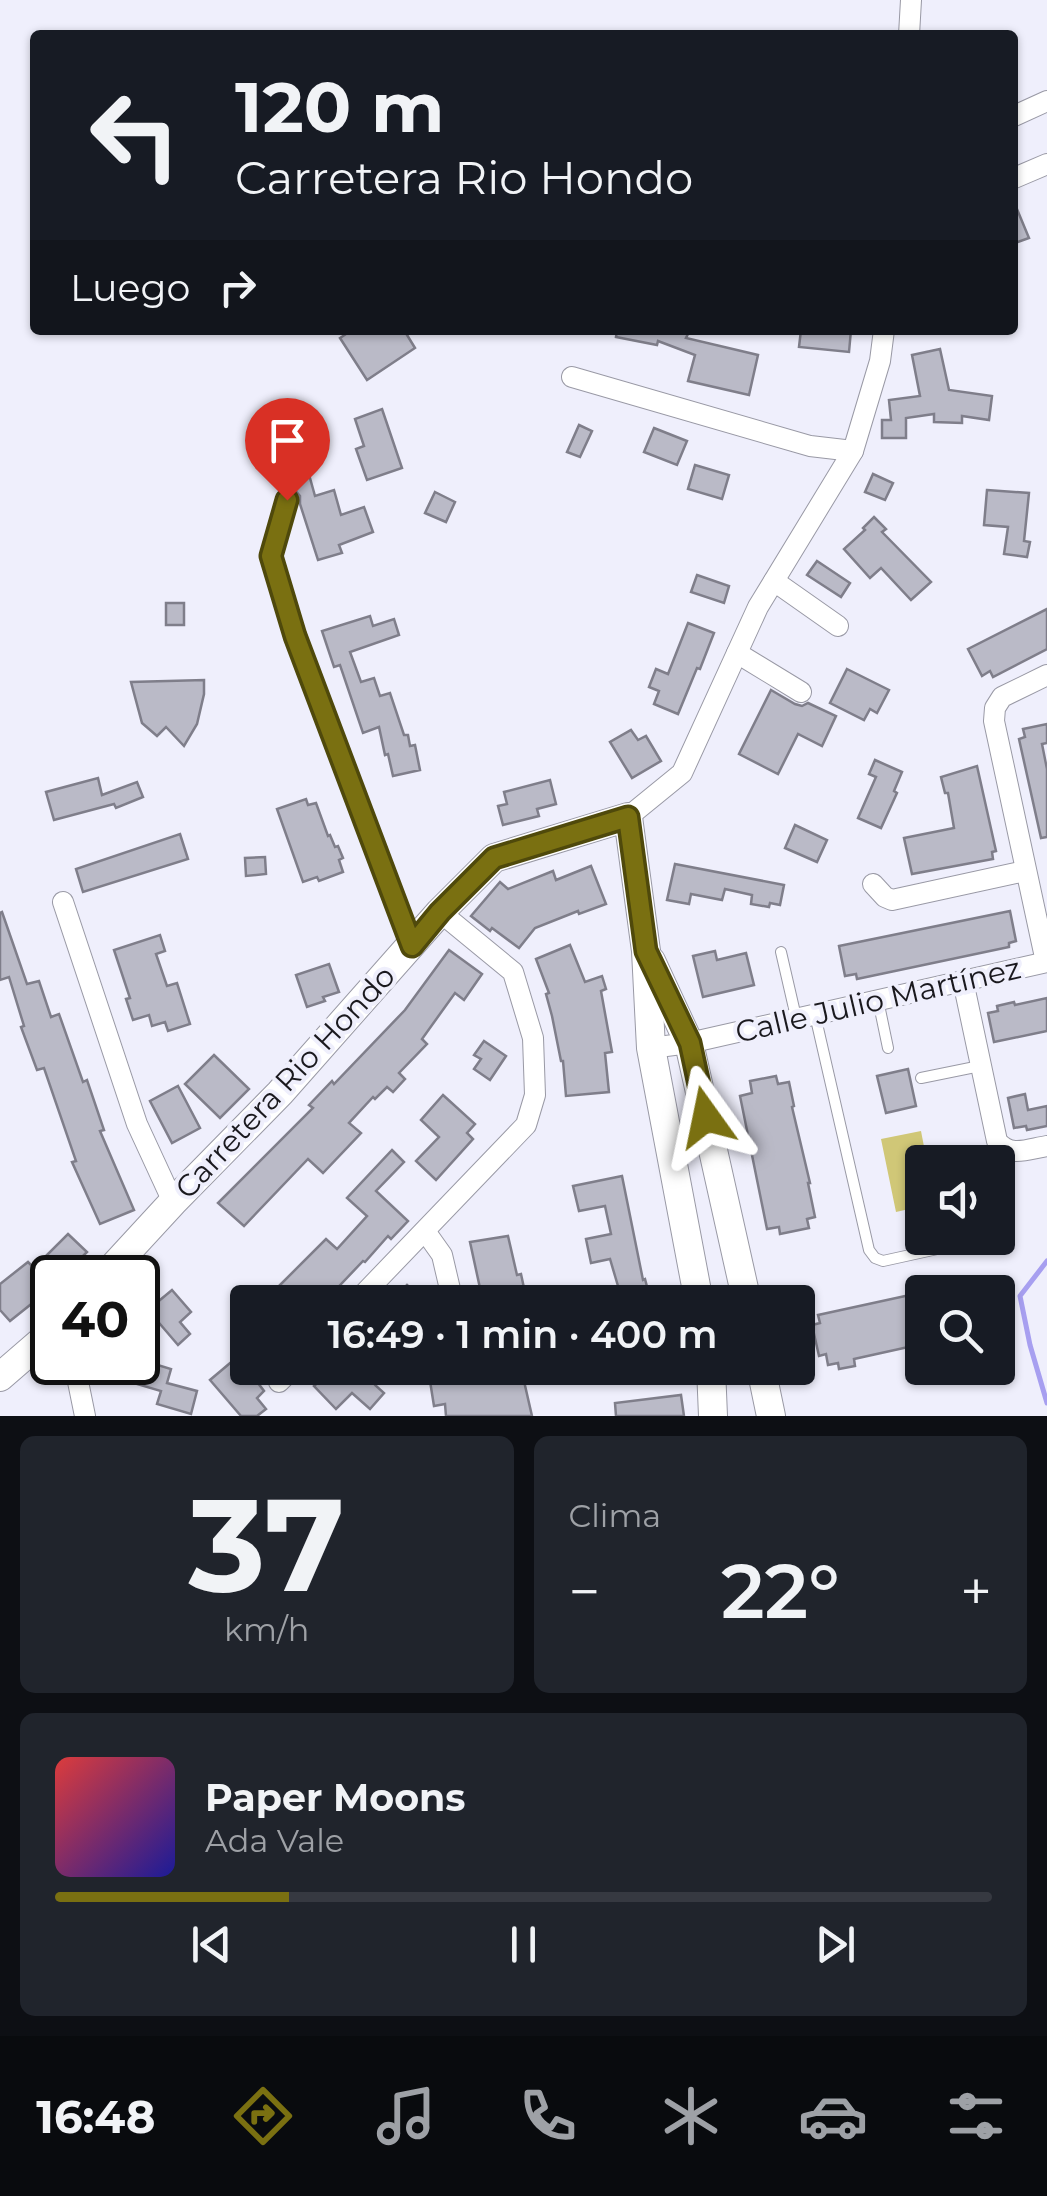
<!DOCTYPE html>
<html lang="es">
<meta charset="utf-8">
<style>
:root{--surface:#171b24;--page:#20242c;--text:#f1f3f6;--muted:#9ea1a6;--line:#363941;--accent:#7a7011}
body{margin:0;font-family:Montserrat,sans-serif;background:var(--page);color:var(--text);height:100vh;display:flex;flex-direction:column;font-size:38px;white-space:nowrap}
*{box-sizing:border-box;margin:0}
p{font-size:32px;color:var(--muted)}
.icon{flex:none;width:55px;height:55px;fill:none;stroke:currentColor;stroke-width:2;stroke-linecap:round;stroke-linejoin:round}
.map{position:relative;height:1416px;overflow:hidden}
.panel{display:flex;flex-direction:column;gap:20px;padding:20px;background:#0d0f14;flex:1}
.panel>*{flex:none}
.hud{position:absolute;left:30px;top:30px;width:988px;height:305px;border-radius:10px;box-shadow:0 2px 8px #0004;background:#171b24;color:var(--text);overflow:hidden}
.fabs{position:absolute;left:905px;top:1145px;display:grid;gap:20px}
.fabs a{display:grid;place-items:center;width:110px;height:110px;border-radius:10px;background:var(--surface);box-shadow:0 2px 8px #0004;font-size:50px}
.speed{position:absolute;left:30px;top:1255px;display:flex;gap:20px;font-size:50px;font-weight:700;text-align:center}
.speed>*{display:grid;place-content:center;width:130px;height:130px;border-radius:50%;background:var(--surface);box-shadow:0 2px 8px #0004;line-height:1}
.speed .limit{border:5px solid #111;border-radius:15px;background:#fff;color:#111}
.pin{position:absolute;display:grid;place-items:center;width:85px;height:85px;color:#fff;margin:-102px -42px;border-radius:50% 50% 50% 0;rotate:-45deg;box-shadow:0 0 10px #0007}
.pin .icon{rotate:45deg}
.me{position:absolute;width:110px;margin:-55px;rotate:348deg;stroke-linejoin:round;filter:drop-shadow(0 0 8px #0008)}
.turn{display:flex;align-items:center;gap:35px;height:210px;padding:0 40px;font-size:45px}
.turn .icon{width:130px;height:130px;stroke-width:2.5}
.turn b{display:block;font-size:70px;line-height:85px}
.then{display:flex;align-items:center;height:95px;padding:0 40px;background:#0003;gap:20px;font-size:38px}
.big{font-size:75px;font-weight:600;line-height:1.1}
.panel .tile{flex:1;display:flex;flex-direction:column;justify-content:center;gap:15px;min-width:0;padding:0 35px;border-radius:15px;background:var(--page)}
.panel .dial{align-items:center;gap:0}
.dial b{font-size:130px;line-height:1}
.song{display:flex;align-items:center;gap:30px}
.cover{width:120px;height:120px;border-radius:15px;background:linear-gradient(135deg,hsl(0 70% 55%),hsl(240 70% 35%))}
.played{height:10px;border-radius:5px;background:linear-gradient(90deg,var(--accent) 25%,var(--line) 25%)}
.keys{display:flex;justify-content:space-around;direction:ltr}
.heat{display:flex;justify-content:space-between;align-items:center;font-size:55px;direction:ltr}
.panel .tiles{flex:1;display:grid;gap:20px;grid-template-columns:1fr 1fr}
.tile:last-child{grid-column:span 2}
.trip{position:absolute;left:230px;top:1285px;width:585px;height:100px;border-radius:10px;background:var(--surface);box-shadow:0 2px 8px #0004;font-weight:600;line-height:100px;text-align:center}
.tab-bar{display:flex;height:160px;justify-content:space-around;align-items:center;background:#090b0e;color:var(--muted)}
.tab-bar .icon{width:70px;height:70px}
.tab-bar .on{color:var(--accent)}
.tab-bar b{font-size:45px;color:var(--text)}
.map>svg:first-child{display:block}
.pitch{fill:#d0c777}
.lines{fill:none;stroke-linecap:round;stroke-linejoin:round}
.stream{stroke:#a79ff0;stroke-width:5}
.building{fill:#babac7;stroke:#7f7e8a;stroke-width:2.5}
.lane-casing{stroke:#9999a5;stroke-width:12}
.street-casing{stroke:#9999a5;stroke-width:22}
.secondary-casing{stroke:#9999a5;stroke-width:30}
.lane{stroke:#fff;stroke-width:10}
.street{stroke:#fff;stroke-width:20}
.secondary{stroke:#fff;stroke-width:28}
.route-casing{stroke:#4f490b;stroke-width:25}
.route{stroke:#7a7011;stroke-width:18}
.labels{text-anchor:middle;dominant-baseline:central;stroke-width:8;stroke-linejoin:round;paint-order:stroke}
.street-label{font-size:30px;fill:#1a191e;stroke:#efeffc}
</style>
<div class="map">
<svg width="1047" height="1416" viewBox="0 0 1047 1416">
<rect width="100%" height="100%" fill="#efeffc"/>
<!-- pitch -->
<path class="pitch" d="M921 1131 927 1162H922V1206L896 1212 881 1139Z"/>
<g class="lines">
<!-- stream -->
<path class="stream" d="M1047 1261 1020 1296 1030 1345 1047 1403"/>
</g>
<!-- building -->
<g class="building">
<path d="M1012 197 1029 238 1012 244Z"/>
<path d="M352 330H404L415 348 367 380 340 338Z"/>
<path d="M617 330H690L686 338 758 355 749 395 688 381 695 355 658 341 657 345 616 337Z"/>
<path d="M801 330H851L849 352 799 347Z"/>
<path d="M940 349 949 390 992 396 989 420 962 416V423L934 422V414L906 418V438H882V420H891L889 400 920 396 912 355Z"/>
<path d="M382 409 402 468 367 480 356 449 364 446 355 419Z"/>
<path d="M293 417 315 496 334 490 341 515 364 507 373 532 339 545 342 553 318 560 300 504V496L293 488 282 445 269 449 262 426Z"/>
<path d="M579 425 592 431 580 457 567 452Z"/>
<path d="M654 428 687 441 677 465 644 452Z"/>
<path d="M695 465 729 475 722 499 688 489Z"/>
<path d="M873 474 893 483 885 500 865 492Z"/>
<path d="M987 490 1029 493 1024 541 1030 542 1027 557 1004 554 1008 527 984 525Z"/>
<path d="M435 492 455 502 446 522 425 513Z"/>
<path d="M874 517 886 529 882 532 931 582 911 600 881 568 870 578 844 549 865 530 863 528Z"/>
<path d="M817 561 850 583 841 597 807 575Z"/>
<path d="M697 575 729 586 724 603 691 592Z"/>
<rect x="166" y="603" width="18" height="22"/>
<path d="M1047 609V649L993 677 990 671 982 676 968 649Z"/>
<path d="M370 616 373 626 394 619 399 635 350 652 361 682 374 678 380 696 390 693 404 735H408L410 746 415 745 420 770 393 776 388 754 385 755 379 727 363 733 340 665 334 667 322 631Z"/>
<path d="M688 623 714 633 700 669 697 668 678 714 654 704 659 691 649 687 656 669 668 674Z"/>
<path d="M847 669 889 690 877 713 870 709 864 720 830 703Z"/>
<path d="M204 680V694L197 724 184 746 166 727 157 736 142 723 131 682Z"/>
<path d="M771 690 795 704 802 706 808 703 836 716 822 746 798 734 778 774 739 754Z"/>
<path d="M1047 724V743L1042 744 1047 769V837L1041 838 1019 739 1025 737 1023 729Z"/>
<path d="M631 730 638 740 646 736 661 761 632 778 610 742Z"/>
<path d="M875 760 902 772 894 791 897 793 881 828 858 818 876 777 869 774Z"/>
<path d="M977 766 996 851 992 852 993 859 912 874 904 838 954 828 948 793H945L941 777Z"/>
<path d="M98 778 102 795 137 782 143 797 116 808 114 804 54 820 46 792Z"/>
<path d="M550 780 556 804 537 809 539 816 503 825 498 806 507 804 504 792Z"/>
<path d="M306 799 308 805 316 803 328 836 330 835 335 847 338 846 343 858 339 860 343 872 319 881 317 877 303 882 277 809Z"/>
<path d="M795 825 827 840 817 862 785 848Z"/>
<path d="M180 834 188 859 83 892 76 869Z"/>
<path d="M265 857 266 874 246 876 245 858Z"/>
<path d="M675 864 784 885 780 905 770 903 769 907 751 904 752 895 725 889 722 900 691 894 689 904 667 900Z"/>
<path d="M591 866 606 904 579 914 578 911 535 928 519 948 492 928 490 931 471 916 500 882 508 889 553 871 556 880Z"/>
<path d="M1010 911 1016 941 1009 943V947L857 979 856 974 845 976 839 946Z"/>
<path d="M2 912 27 984 39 981 51 1017 59 1014 83 1082 87 1080 104 1130 100 1131 134 1210 100 1224 72 1162 76 1161 44 1068 37 1070 21 1027 24 1026 9 977 0 980V913Z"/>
<path d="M160 935 165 951 156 954 167 986 177 983 190 1024 168 1031 165 1022 152 1026 149 1015 133 1020 126 999 130 998 114 950Z"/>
<path d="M570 945 585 982 602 976 606 989 601 991 612 1052 605 1053 609 1092 566 1096 563 1061H561L552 1016 546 994 549 993 536 959Z"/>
<path d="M449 950 482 974 464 1000 455 993 422 1039 427 1044 399 1073 405 1079 393 1092 387 1087 375 1099 373 1097 349 1123 361 1133 323 1173 308 1159 244 1226 218 1203 313 1108 309 1105 332 1081 334 1084 405 1010Z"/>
<path d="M715 951 717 960 746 953 754 985 703 997 693 956Z"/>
<path d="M329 964 339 992 323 997 325 1001 307 1007 296 975Z"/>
<path d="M1047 998V1031L994 1042 988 1013 998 1011 997 1006 1014 1002 1015 1005Z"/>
<path d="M484 1041 506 1056 490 1080 474 1069 481 1059 474 1055Z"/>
<path d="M214 1055 249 1089 220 1118 185 1084Z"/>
<path d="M908 1069 916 1106 886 1113 877 1076Z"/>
<path d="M776 1076 778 1084 789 1082 794 1106 792 1107 810 1183H808L815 1217 807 1219 809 1228 780 1234 779 1227 767 1229 740 1096 752 1093 750 1081Z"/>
<path d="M178 1086 200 1128 172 1143 150 1101Z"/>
<path d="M1025 1094 1028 1110 1047 1106V1126L1027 1130 1026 1126 1014 1128 1008 1098Z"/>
<path d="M443 1095 475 1124 467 1133 473 1139 436 1180 416 1161 439 1137 421 1120Z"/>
<path d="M392 1150 404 1162 376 1191 408 1221 391 1239 388 1236 365 1262 363 1261 324 1302H274L285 1291 279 1286 326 1239 337 1249 367 1216 347 1198Z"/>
<path d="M622 1176 643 1280 645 1279 651 1302H608L605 1289 618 1286 610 1259 591 1263 586 1239 611 1234 605 1206 579 1211 573 1186Z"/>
<path d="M68 1234 87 1252 61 1278H52L50 1289 10 1321 0 1310V1284L28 1262 34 1268Z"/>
<path d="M508 1236 517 1275 521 1274 527 1302H483L470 1242Z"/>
<path d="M407 1285 426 1302H390Z"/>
<path d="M172 1290 191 1312 180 1322 190 1334 178 1345 148 1310Z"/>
<path d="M919 1293 922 1309V1344L854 1359 855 1366 839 1369 838 1363 828 1365 826 1354 819 1356 812 1325 820 1323 818 1315Z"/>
<path d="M248 1348V1370L264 1391 257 1398 266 1409 257 1416H241L210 1380Z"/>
<path d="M135 1362H148L171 1369 167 1383 197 1391 191 1414 157 1404 161 1391 130 1382Z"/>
<path d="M334 1368H373L375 1385 384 1393 370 1409 352 1393 336 1409 314 1386Z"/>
<path d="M474 1368H521L532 1416H446L445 1404 434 1406 430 1381 475 1374Z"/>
<path d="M681 1395 684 1416H616L615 1403Z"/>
</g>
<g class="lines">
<!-- lane casing -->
<g class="lane-casing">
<g id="lane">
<path d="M781 952 796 1017"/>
<path d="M878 1000 888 1048"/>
<path d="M815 1015 869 1250 875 1258 883 1261 960 1244"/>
<path d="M921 1078 980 1066"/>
</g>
</g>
<!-- street casing -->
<g class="street-casing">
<g id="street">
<path d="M909 35 911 0"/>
<path d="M1012 117 1047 101"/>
<path d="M1012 179 1047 164"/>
<path d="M572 377 810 446 853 451"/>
<path d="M287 500 271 556 295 636 412 946"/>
<path d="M774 581 838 626"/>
<path d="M737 653 801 692"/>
<path d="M628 817 682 773 758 607 853 451 880 361 884 330"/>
<path d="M873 884 885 897 892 900 1025 871"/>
<path d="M63 902 137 1124 173 1202"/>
<path d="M1046 962 994 721 995 708 1002 697 1047 675"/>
<path d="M963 981 997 1141C1010 1158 1028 1149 1047 1146"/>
<path d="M651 1048 689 1043 1047 962"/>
<path d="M425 1231 442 1255 453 1302"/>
<path d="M356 1302 526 1125 535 1095 533 1038 513 972 440 912"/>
<path d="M74 1362 85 1416"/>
<path d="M279 1382 293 1368"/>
</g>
</g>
<!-- secondary casing -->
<g class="secondary-casing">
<g id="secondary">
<path d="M651 961 689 1043 747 1302"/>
<path d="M103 1278 173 1202 280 1093 440 912 494 858 628 817 646 951 651 1048 699 1302"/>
<path d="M711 1368 713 1416"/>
<path d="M761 1368 771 1416"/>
<path d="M0 1377 52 1332"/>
</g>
</g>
<!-- lane -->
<use href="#lane" class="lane"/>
<!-- street -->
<use href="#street" class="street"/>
<!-- secondary -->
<use href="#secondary" class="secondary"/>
</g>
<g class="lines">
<!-- route casing -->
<g class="route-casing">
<path id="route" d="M287 500 271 556 295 636 412 946 440 912 494 858 628 817 646 951 690 1043 706 1117"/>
</g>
<!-- route -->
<use href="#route" class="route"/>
</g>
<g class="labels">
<!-- street labels -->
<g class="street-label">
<text transform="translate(878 1000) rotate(-13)">Calle Julio Martínez</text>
<text transform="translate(285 1082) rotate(-47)">Carretera Rio Hondo</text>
</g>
</g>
</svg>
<div class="fabs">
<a><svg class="icon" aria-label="sound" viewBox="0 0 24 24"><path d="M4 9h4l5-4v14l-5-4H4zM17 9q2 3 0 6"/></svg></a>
<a><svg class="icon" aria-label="search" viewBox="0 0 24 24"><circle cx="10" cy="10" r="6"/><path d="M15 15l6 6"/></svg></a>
</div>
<div class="speed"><div class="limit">40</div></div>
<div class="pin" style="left:287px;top:500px;background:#d93025"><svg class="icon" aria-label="arrive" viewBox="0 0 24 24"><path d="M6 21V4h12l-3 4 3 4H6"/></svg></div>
<svg class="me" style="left:706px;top:1117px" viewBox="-20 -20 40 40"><path d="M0-17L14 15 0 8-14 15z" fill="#7a7011" stroke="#fff" stroke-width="4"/></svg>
<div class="trip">16:49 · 1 min · 400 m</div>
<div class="hud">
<div class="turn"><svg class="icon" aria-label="left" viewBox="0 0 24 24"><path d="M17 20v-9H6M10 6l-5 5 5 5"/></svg><div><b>120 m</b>Carretera Rio Hondo</div></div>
<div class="then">Luego<svg class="icon" aria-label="right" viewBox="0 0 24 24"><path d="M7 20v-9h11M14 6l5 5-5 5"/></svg></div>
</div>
</div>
<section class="panel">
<div class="tiles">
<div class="tile dial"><b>37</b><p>km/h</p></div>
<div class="tile"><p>Clima</p>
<div class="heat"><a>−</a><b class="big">22°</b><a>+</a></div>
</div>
<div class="tile">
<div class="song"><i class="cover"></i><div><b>Paper Moons</b><p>Ada Vale</p></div></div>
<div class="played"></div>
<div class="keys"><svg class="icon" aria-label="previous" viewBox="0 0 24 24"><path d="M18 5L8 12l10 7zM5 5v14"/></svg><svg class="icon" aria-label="pause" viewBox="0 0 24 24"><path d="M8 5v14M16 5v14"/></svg><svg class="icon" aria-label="next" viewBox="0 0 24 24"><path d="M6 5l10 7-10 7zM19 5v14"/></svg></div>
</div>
</div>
</section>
<nav class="tab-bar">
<b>16:48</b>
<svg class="icon on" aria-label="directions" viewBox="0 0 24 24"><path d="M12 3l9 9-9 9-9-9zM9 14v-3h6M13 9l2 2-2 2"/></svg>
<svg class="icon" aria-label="music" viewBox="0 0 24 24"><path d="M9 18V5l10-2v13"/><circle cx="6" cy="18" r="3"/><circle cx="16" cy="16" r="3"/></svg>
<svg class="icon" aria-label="phone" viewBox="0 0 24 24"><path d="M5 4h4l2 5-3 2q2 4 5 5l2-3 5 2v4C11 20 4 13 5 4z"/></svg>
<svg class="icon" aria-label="climate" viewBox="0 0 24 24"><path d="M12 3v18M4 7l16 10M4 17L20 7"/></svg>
<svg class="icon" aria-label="car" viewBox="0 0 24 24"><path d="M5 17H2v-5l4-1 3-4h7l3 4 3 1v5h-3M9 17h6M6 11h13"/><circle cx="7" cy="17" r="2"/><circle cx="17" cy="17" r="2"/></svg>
<svg class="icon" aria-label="filters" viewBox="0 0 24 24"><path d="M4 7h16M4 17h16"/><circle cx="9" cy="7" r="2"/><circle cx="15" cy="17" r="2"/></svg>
</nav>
